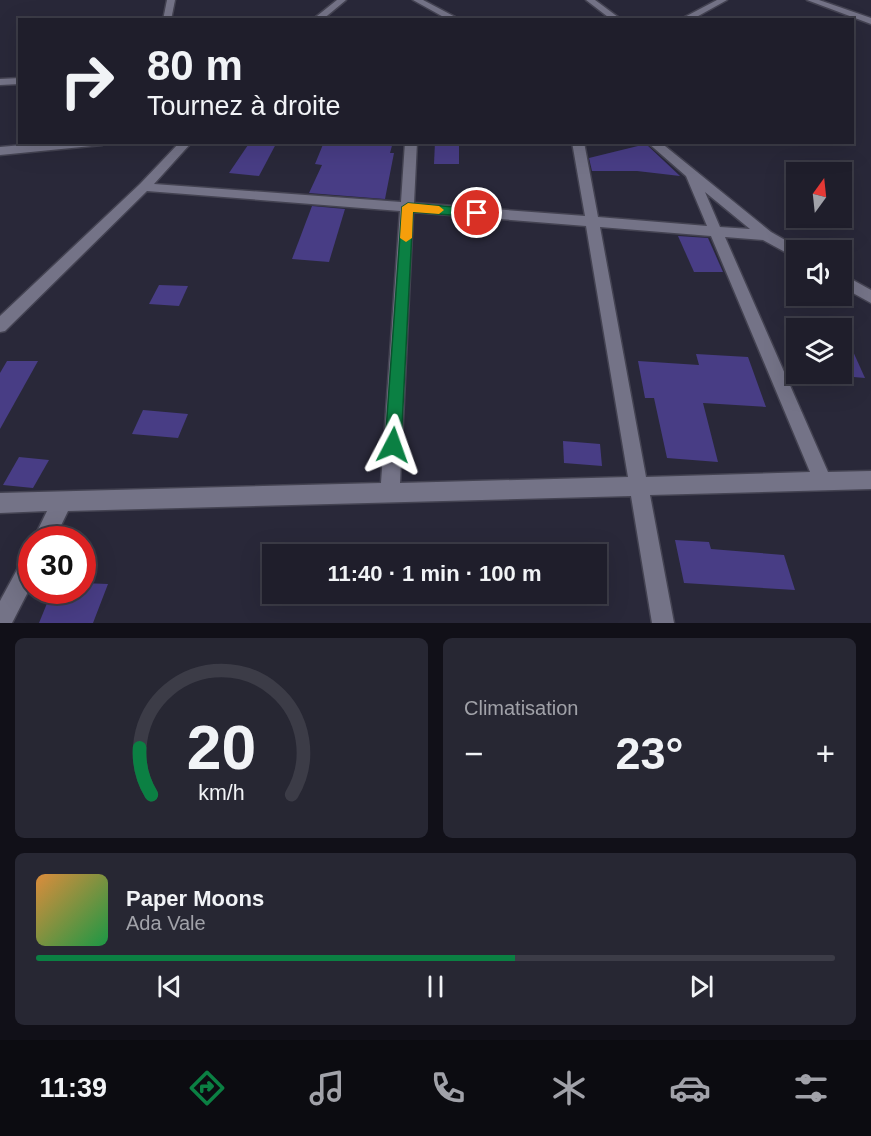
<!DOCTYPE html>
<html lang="fr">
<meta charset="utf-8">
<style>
:root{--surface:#1f1e2b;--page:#272733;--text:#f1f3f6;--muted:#a1a2a9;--line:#3c3c47;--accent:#0b8043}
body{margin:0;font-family:Arial,sans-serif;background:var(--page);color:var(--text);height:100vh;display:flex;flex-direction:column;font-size:22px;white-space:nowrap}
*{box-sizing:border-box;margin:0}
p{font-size:20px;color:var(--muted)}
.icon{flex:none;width:33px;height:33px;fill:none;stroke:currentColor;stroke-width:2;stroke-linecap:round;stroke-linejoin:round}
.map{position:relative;height:623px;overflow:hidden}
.panel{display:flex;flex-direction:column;gap:15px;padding:15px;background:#111018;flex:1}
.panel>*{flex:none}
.hud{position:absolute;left:18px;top:18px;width:836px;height:126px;border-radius:0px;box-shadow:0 6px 24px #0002,0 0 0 2px var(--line);background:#1f1e2b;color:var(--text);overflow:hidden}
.needle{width:39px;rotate:15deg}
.buttons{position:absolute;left:786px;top:162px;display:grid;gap:12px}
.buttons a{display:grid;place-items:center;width:66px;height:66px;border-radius:0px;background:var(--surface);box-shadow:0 6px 24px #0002,0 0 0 2px var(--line);font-size:30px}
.speed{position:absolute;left:18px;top:526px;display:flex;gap:12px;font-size:30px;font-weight:700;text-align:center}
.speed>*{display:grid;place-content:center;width:78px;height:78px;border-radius:50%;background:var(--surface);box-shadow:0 6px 24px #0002,0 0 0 2px var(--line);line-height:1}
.speed .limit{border:9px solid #d22;background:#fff;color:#111}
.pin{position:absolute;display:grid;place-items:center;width:51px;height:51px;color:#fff;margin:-26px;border:3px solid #fff;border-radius:50%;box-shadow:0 2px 6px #0007}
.me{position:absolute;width:66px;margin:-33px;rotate:4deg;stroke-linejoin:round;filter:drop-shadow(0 0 4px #0008)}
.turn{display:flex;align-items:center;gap:21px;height:126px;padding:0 30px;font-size:27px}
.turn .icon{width:78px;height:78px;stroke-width:2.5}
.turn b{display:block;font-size:42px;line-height:51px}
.big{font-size:45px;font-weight:700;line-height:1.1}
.panel .widget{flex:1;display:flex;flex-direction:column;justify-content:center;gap:9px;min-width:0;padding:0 21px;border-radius:9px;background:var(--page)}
.panel .dial{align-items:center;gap:0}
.dial svg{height:156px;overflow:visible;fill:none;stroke:var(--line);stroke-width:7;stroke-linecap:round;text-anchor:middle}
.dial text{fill:var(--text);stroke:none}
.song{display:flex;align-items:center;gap:18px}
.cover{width:72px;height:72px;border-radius:9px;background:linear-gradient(135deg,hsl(30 70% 55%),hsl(140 70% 35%))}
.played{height:6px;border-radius:3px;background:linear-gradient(90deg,var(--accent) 60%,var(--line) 60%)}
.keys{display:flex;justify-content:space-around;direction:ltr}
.heat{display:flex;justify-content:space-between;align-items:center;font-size:33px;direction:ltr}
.panel .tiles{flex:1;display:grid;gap:15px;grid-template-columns:1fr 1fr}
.widget:last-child{grid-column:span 2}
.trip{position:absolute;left:262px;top:544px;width:345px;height:60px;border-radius:0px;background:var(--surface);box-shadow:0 6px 24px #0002,0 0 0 2px var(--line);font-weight:700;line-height:60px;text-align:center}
.menu{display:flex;height:96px;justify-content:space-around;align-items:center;background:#0c0c11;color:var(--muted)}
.menu .icon{width:42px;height:42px}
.menu .on{color:var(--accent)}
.menu b{font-size:27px;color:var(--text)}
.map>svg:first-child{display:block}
.building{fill:#483d85}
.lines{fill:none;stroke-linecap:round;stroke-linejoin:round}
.street-casing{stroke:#444352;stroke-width:3}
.street{fill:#747387;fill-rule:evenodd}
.route{fill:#0b8043;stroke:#07532c;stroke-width:1.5}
.slow{fill:#f59e0b}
</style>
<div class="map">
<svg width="871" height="623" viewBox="0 0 871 623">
<rect width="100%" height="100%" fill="#292839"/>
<!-- building -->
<g class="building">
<path d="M250 142H277L259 176 229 173Z"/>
<path d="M324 142H393L390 153H394L385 199 309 193 322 165 315 164Z"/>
<path d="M435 142H459V164H434Z"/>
<path d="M646 144 680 176 637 171H592L589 158Z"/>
<path d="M312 206 345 209 329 262 292 259Z"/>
<path d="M678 236 708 238 723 272H694Z"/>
<path d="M159 285 188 286 179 306 149 304Z"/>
<path d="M842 327 865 378 842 376Z"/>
<path d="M696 354 748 357 766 407 703 403 718 462 667 458 654 398H645L638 361 699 365Z"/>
<path d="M7 361H38L0 429V373Z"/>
<path d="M143 410 188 414 178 438 132 434Z"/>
<path d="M563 441 600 444 602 466 564 463Z"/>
<path d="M19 457 49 460 33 488 3 485Z"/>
<path d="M675 540 709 542 711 549 784 555 795 590 684 583Z"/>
<path d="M82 583 108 584 93 623H39L52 591H82Z"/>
</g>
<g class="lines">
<!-- street casing -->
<g class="street-casing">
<g id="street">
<path d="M167 0H175L171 20H163Z"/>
<path d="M337 0H346L322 20H312Z"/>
<path d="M413 0H423L461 20H449Z"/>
<path d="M586 0H595L622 20H612Z"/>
<path d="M717 0H727L691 20H679Z"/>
<path d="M807 0H819L871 18V24Z"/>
<path d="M20 78V84L0 85V79Z"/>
<path d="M56 142H107L102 145 0 155V147Z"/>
<path d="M180 142H192L154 184 401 202 405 142H417L414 203 585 216 572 142H584L598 217 707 226 686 176 647 142H660L771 232 801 249 796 250V258L763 240 725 237 828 472 871 471V489L650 495 674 623H652L631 496 68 511 54 540H33L47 511 0 513V493L381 483 400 211 147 191 5 331 0 332V316L140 184ZM705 192 750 229 720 227ZM413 212 586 226 628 477 400 483ZM600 227 711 236 810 472 646 477Z"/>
<path d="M842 274 871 290V303L842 287Z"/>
<path d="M32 552V584L12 623H0V601L25 555Z"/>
</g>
</g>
<!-- street -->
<use href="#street" class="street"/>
</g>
<!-- route -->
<path class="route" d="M408 203 477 209 483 213 477 217 413 212 401 445 399 451 393 453 387 451 385 445 402 207Z"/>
<!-- slow -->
<path class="slow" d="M408 203 439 206 444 210 439 214 413 212 412 238 406 242 400 238 402 207Z"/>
</svg>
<div class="buttons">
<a><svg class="needle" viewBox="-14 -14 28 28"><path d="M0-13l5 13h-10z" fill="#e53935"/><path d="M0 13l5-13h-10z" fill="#a1a2a9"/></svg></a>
<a><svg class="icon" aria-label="sound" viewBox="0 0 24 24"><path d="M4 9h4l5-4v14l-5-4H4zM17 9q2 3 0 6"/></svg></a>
<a><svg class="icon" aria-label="layers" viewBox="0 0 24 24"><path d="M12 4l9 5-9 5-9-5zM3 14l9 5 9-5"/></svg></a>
</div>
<div class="speed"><div class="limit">30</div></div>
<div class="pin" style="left:477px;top:213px;background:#d93025"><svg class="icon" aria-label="arrive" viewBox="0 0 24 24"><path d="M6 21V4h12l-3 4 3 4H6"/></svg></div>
<svg class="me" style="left:393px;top:445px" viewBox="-20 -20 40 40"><path d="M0-17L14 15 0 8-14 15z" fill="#0b8043" stroke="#fff" stroke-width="4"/></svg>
<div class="trip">11:40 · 1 min · 100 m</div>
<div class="hud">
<div class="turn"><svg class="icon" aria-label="right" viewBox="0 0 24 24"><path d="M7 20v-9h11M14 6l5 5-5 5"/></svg><div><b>80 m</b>Tournez à droite</div></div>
</div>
</div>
<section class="panel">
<div class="tiles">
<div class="widget dial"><svg viewBox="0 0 100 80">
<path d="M14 69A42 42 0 1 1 86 69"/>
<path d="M14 69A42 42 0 0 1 8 45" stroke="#0b8043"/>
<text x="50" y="56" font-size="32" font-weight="700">20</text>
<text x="50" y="72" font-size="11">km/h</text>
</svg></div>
<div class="widget"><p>Climatisation</p>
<div class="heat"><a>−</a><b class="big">23°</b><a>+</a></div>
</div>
<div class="widget">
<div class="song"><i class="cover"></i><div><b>Paper Moons</b><p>Ada Vale</p></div></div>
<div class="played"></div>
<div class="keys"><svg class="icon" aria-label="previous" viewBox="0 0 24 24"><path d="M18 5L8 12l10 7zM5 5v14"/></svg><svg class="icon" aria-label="pause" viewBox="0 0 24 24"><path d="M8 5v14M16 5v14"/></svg><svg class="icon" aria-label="next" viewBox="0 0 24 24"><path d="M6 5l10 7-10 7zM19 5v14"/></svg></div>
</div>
</div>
</section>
<nav class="menu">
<b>11:39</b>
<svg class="icon on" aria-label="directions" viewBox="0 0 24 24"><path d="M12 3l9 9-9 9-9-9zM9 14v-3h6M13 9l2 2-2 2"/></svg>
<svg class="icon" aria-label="music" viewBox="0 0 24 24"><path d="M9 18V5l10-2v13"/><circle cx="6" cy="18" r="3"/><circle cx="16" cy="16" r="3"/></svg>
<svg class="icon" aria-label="phone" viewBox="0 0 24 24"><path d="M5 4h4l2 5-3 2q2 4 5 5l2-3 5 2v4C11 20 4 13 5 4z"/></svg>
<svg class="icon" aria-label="climate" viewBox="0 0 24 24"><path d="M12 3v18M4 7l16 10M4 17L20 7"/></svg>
<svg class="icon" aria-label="car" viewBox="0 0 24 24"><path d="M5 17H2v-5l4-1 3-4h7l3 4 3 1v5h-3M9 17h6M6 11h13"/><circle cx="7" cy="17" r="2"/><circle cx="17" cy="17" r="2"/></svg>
<svg class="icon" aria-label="filters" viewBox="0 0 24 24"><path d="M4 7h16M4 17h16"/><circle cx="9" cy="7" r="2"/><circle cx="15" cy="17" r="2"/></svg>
</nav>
